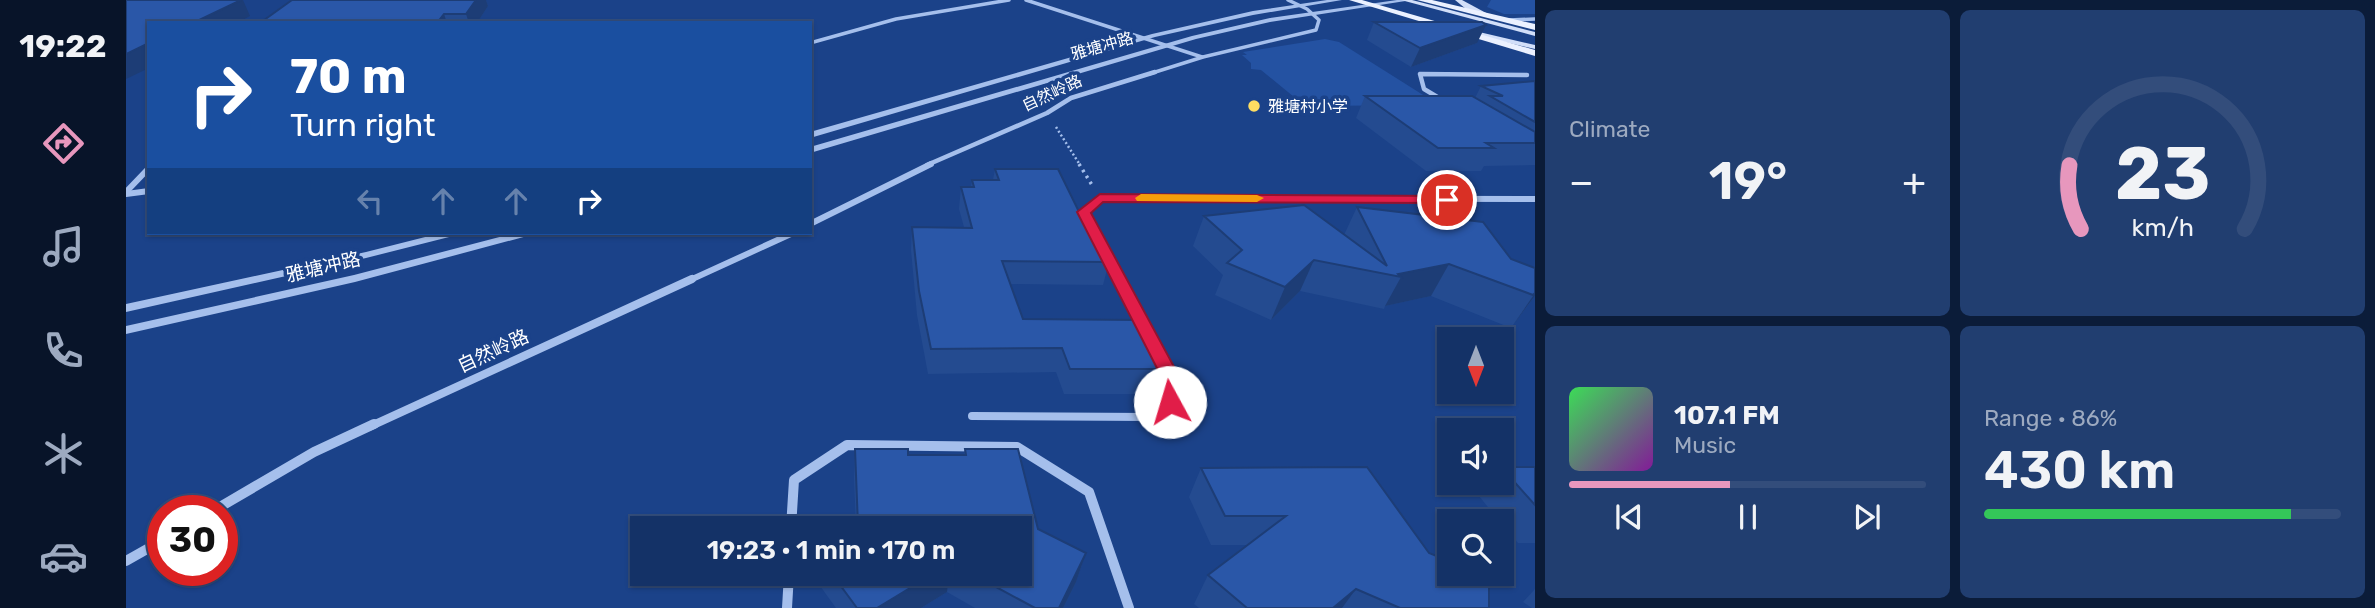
<!DOCTYPE html>
<meta charset="utf-8">
<style>
:root{--surface:#143267;--page:#213e70;--text:#f1f3f6;--muted:#9daac0;--line:#334d7b;--accent:#e797bd}
body{margin:0;font-family:Rubik,"Noto Sans SC",sans-serif;background:var(--page);color:var(--text);height:100vh;display:flex;flex-direction:column;font-size:26px;white-space:nowrap}
*{box-sizing:border-box;margin:0}
p{font-size:23px;color:var(--muted)}
.icon{flex:none;width:38px;height:38px;fill:none;stroke:currentColor;stroke-width:2;stroke-linecap:round;stroke-linejoin:round}
.map{position:relative;flex:1;overflow:hidden}
.details{display:flex;flex-direction:column;gap:10px;padding:10px;background:#0b1c39;width:840px}
.details>*{flex:none}
.top-card{position:absolute;left:21px;top:21px;width:665px;height:214px;border-radius:0px;box-shadow:0 2px 5px #0004,0 0 0 2px var(--line);background:#1a4fa0;color:#fff;overflow:hidden}
.needle{width:46px;rotate:180deg}
.tools{position:absolute;left:1311px;top:327px;display:grid;gap:14px}
.tools a{display:grid;place-items:center;width:77px;height:77px;border-radius:0px;background:var(--surface);box-shadow:0 2px 5px #0004,0 0 0 2px var(--line);font-size:35px}
.speed{position:absolute;left:21px;top:495px;display:flex;gap:14px;font-size:35px;font-weight:700;text-align:center}
.speed>*{display:grid;place-content:center;width:91px;height:91px;border-radius:50%;background:var(--surface);box-shadow:0 2px 5px #0004,0 0 0 2px var(--line);line-height:1}
.speed .limit{border:10px solid #d22;background:#fff;color:#111}
.pin{position:absolute;display:grid;place-items:center;width:60px;height:60px;color:#fff;margin:-30px;border:4px solid #fff;border-radius:50%;box-shadow:0 2px 7px #0007}
.me{position:absolute;width:77px;margin:-38px;rotate:354deg;stroke-linejoin:round;filter:drop-shadow(0 0 5px #0008)}
.turn{display:flex;align-items:center;gap:24px;height:147px;padding:0 28px;font-size:32px}
.turn .icon{width:91px;height:91px;stroke-width:2.5}
.turn b{display:block;font-size:49px;line-height:60px}
.lanes{display:flex;align-items:center;height:66px;padding:0 28px;background:#0003;justify-content:center;gap:35px;direction:ltr}
.lanes .off{opacity:.35}
.big{font-size:52px;font-weight:600;line-height:1.1}
.details .widget{flex:1;display:flex;flex-direction:column;justify-content:center;gap:10px;min-width:0;padding:0 24px;border-radius:10px;background:var(--page)}
.details .dial{align-items:center;gap:0}
.dial svg{height:182px;overflow:visible;fill:none;stroke:var(--line);stroke-width:7;stroke-linecap:round;text-anchor:middle}
.dial text{fill:var(--text);stroke:none}
.song{display:flex;align-items:center;gap:21px}
.cover{width:84px;height:84px;border-radius:10px;background:linear-gradient(135deg,hsl(130 70% 55%),hsl(290 70% 35%))}
.played{height:7px;border-radius:4px;background:linear-gradient(90deg,var(--accent) 45%,var(--line) 45%)}
.keys{display:flex;justify-content:space-around;direction:ltr}
.heat{display:flex;justify-content:space-between;align-items:center;font-size:38px;direction:ltr}
.charge{height:10px;border-radius:5px;background:linear-gradient(90deg,#34c759 86%,var(--line) 0)}
.details .tiles{flex:1;display:grid;gap:10px;grid-template-columns:repeat(2,1fr)}
.trip{position:absolute;left:504px;top:516px;width:402px;height:70px;border-radius:0px;background:var(--surface);box-shadow:0 2px 5px #0004,0 0 0 2px var(--line);font-weight:600;line-height:70px;text-align:center}
main{display:flex;flex:1;min-height:0}
.menu{display:flex;flex-direction:column;width:126px;justify-content:space-around;align-items:center;background:#081429;color:var(--muted)}
.menu .icon{width:49px;height:49px}
.menu .active{color:var(--accent)}
.menu b{font-size:32px;color:var(--text)}
.map>svg:first-child{display:block}
.green{fill:#2452a2}
.lines{fill:none;stroke-linecap:round;stroke-linejoin:round}
.path-far1{stroke:#a5bfec;stroke-width:2.5;stroke-dasharray:2 2.5;stroke-linecap:butt}
.path{stroke:#a5bfec;stroke-width:3.5;stroke-dasharray:2.5 4.5;stroke-linecap:butt}
.pedestrian{stroke:#a5bfec;stroke-width:3.5}
.minor-far4{stroke:#a5bfec;stroke-width:3.5}
.minor-far3{stroke:#a5bfec;stroke-width:4.5}
.minor-far2{stroke:#a5bfec;stroke-width:6}
.minor-far1{stroke:#a5bfec;stroke-width:8}
.minor{stroke:#a5bfec;stroke-width:10}
.tertiary{fill:#a5bfec;fill-rule:evenodd}
.secondary{fill:#d2dff9;fill-rule:evenodd}
.primary{fill:#ebf1ff;fill-rule:evenodd}
.wall{fill:#244b90}
.shaded-wall{fill:#1d3d76}
.building{fill:#2a57a8;stroke:#1d3d76;stroke-width:2}
.route{fill:#e11d48;stroke:#92132f;stroke-width:2}
.slow{fill:#f59e0b}
.poi-dot{fill:#fede62;stroke:#1b4289;stroke-width:2.5}
.labels{text-anchor:middle;dominant-baseline:central;stroke-width:7;stroke-linejoin:round;paint-order:stroke}
.far-street-label{font-size:16px;fill:#fff;stroke:#1b4289}
.far-poi-label{font-size:16px;fill:#fff;stroke:#1b4289;text-anchor:start}
.street-label{font-size:19px;fill:#fff;stroke:#1b4289}
</style>
<main>
<nav class="menu">
<b>19:22</b>
<svg class="icon active" aria-label="directions" viewBox="0 0 24 24"><path d="M12 3l9 9-9 9-9-9zM9 14v-3h6M13 9l2 2-2 2"/></svg>
<svg class="icon" aria-label="music" viewBox="0 0 24 24"><path d="M9 18V5l10-2v13"/><circle cx="6" cy="18" r="3"/><circle cx="16" cy="16" r="3"/></svg>
<svg class="icon" aria-label="phone" viewBox="0 0 24 24"><path d="M5 4h4l2 5-3 2q2 4 5 5l2-3 5 2v4C11 20 4 13 5 4z"/></svg>
<svg class="icon" aria-label="climate" viewBox="0 0 24 24"><path d="M12 3v18M4 7l16 10M4 17L20 7"/></svg>
<svg class="icon" aria-label="car" viewBox="0 0 24 24"><path d="M5 17H2v-5l4-1 3-4h7l3 4 3 1v5h-3M9 17h6M6 11h13"/><circle cx="7" cy="17" r="2"/><circle cx="17" cy="17" r="2"/></svg>
</nav>
<div class="map">
<svg width="1409" height="608" viewBox="0 0 1409 608">
<rect width="100%" height="100%" fill="#1b4289"/>
<!-- green -->
<g class="green">
<path d="M1365 0H1409V14H1378L1361 7Z"/>
<path d="M1199 39 1213 42 1313 105 1179 106 1135 70 1125 69V63L1116 55H1121L1117 52Z"/>
</g>
<g class="lines">
<!-- path-far1 -->
<path class="path-far1" d="M930 127 954 165"/>
<!-- path -->
<path class="path" d="M953 164 966 185"/>
<!-- pedestrian -->
<path class="pedestrian" d="M1383 20 1409 19"/>
<!-- minor-far4 -->
<g class="minor-far4">
<path d="M900 0 1076 57"/>
<path d="M684 43 770 19 883 0"/>
<path d="M1023 74 1077 57 1190 30 1193 20 1181 9 1162 0"/>
</g>
<!-- minor-far3 -->
<g class="minor-far3">
<path d="M1318 101 1298 89 1294 74 1401 75"/>
<path d="M801 165 921 113 945 98 1029 72"/>
</g>
<!-- minor-far2 -->
<g class="minor-far2">
<path d="M0 192 23 168"/>
<path d="M0 194 23 191"/>
<path d="M684 224 805 164"/>
<path d="M562 281 667 233"/>
<path d="M994 281 958 212 974 198 1409 199"/>
</g>
<!-- minor-far1 -->
<g class="minor-far1">
<path d="M846 416 1024 417 1044 402V376L993 279"/>
<path d="M245 426 566 279"/>
</g>
<!-- minor -->
<g class="minor">
<path d="M87 511 188 452 248 424"/>
<path d="M665 528 668 480 721 445 891 447 963 492 1003 608"/>
<path d="M0 561 37 540"/>
<path d="M661 608 663 574"/>
</g>
<!-- tertiary -->
<g class="tertiary">
<path d="M1201 0H1216L1127 15 1029 37 684 138V132L1026 34 1127 11Z"/>
<path d="M1271 0H1286L1144 22 1070 39 684 153V147L1066 36 1144 18Z"/>
<path d="M315 233H332L331 235 240 258 0 312V304L240 252Z"/>
<path d="M389 233H406L405 235 229 282 0 334V326L228 275Z"/>
</g>
<!-- secondary -->
<g class="secondary">
<path d="M1275 0H1286L1409 32V36Z"/>
<path d="M1329 0H1336L1362 14 1358 16 1340 9Z"/>
<path d="M1336 28 1409 45V49L1336 32Z"/>
</g>
<!-- primary -->
<g class="primary">
<path d="M1223 0H1236L1409 50V56Z"/>
<path d="M1291 0H1306L1409 24V30Z"/>
</g>
</g>
<!-- wall -->
<g class="wall">
<path d="M166 0H360L362 6 351 23H134Z"/>
<path d="M1248 22 1351 43 1285 67 1241 40Z"/>
<path d="M1409 81V165L1358 166 1355 171H1300L1230 118 1239 96 1349 98 1355 86Z"/>
<path d="M869 169 961 228 983 262 977 285 885 284 897 319 1037 369 1029 394H938L930 372 802 374 791 315 785 250 786 227H838L833 209 835 187H845L846 180H867Z"/>
<path d="M1231 207 1409 296 1385 328 1305 296 1259 306 1258 309 1174 291 1145 320 1089 295 1097 275 1067 246 1078 216 1218 235Z"/>
<path d="M729 449 782 455H838L839 449 912 529 960 553 950 582 937 608H849L821 592 795 608H710L689 579V574H894L730 527 728 478Z"/>
<path d="M1376 467H1409V543H1392L1376 524V522H1374L1353 496 1363 483H1376Z"/>
<path d="M1075 468 1303 553 1363 608H1073L1068 604 1082 575 1122 545H1085L1063 497Z"/>
<path d="M1409 589V608H1406L1397 602Z"/>
</g>
<!-- shaded-wall -->
<g class="shaded-wall">
<path d="M115 0H117L124 16 111 23H67Z"/>
<path d="M350 0H360L362 6 351 23H343L340 14Z"/>
<path d="M318 14 321 23H311Z"/>
<path d="M1360 25 1351 43 1285 67 1294 48Z"/>
<path d="M23 43V68L0 79V54Z"/>
<path d="M1188 260 1174 291 1145 320 1159 287Z"/>
<path d="M1323 264 1305 296 1259 306 1275 277 1272 274Z"/>
<path d="M1409 293V296L1402 305 1385 328Z"/>
<path d="M960 553 950 582 937 608H933Z"/>
<path d="M807 574H823L821 592 795 608H751Z"/>
<path d="M1230 589 1216 608H1207Z"/>
</g>
<!-- building -->
<g class="building">
<path d="M0 0H115L67 23H23V43L0 54Z"/>
<path d="M166 0H350L340 14H318L311 23H134Z"/>
<path d="M1248 22H1356L1360 25 1294 48Z"/>
<path d="M1409 81V122L1364 96H1377L1355 86Z"/>
<path d="M1239 96H1346L1409 132V143H1360L1368 148H1312Z"/>
<path d="M869 169H932L961 228 967 229 983 262 876 261 897 319 1013 320 1037 369H944L936 348 805 349 793 291 786 227 846 228 835 187H848L846 180H873Z"/>
<path d="M1178 205 1261 266 1231 207 1357 222 1385 259 1409 268V293L1407 295 1323 264 1272 274 1275 277 1188 260 1159 287 1101 263 1116 250 1078 216Z"/>
<path d="M729 449H782V455H840L839 449H892L912 529 960 553 933 608H909L846 574H894V528H728L732 526Z"/>
<path d="M1241 467 1303 553 1323 561V574H1354L1363 578V608H1274L1230 589 1207 608H1121L1082 575 1160 516H1099L1075 468Z"/>
<path d="M1376 467H1409V505L1376 468Z"/>
<path d="M706 574H807L751 608H731Z"/>
</g>
<!-- route -->
<path class="route" d="M974 194 1321 196 1328 200 1321 203 977 202 965 213 1053 376V402L1050 407H1037L1034 402 1035 376 951 212Z"/>
<!-- slow -->
<path class="slow" d="M1015 194 1131 195 1138 198 1131 202 1011 201 1009 198Z"/>
<!-- markers -->
<circle class="poi-dot" cx="1128" cy="106" r="7"/>
<g class="labels">
<!-- far-street labels -->
<g class="far-street-label">
<text transform="translate(976 46) rotate(-16)">雅塘冲路</text>
<text transform="translate(926 93) rotate(-25)">自然岭路</text>
</g>
<!-- far-poi labels -->
<g class="far-poi-label">
<text x="1142" y="106">雅塘村小学</text>
</g>
<!-- street labels -->
<g class="street-label">
<text transform="translate(197 267) rotate(-13)">雅塘冲路</text>
<text transform="translate(367 351) rotate(-25)">自然岭路</text>
</g>
</g>
</svg>
<div class="tools">
<a><svg class="needle" viewBox="-14 -14 28 28"><path d="M0-13l5 13h-10z" fill="#e53935"/><path d="M0 13l5-13h-10z" fill="#9daac0"/></svg></a>
<a><svg class="icon" aria-label="sound" viewBox="0 0 24 24"><path d="M4 9h4l5-4v14l-5-4H4zM17 9q2 3 0 6"/></svg></a>
<a><svg class="icon" aria-label="search" viewBox="0 0 24 24"><circle cx="10" cy="10" r="6"/><path d="M15 15l6 6"/></svg></a>
</div>
<div class="speed"><div class="limit">30</div></div>
<div class="pin" style="left:1321px;top:200px;background:#d93025"><svg class="icon" aria-label="arrive" viewBox="0 0 24 24"><path d="M6 21V4h12l-3 4 3 4H6"/></svg></div>
<svg class="me" style="left:1044px;top:402px" viewBox="-20 -20 40 40"><circle r="19" fill="#fff"/><path d="M0-13L10 11 0 6-10 11z" fill="#e11d48"/></svg>
<div class="trip">19:23 · 1 min · 170 m</div>
<div class="top-card">
<div class="turn"><svg class="icon" aria-label="right" viewBox="0 0 24 24"><path d="M7 20v-9h11M14 6l5 5-5 5"/></svg><div><b>70 m</b>Turn right</div></div>
<div class="lanes"><svg class="icon off" aria-label="left" viewBox="0 0 24 24"><path d="M17 20v-9H6M10 6l-5 5 5 5"/></svg><svg class="icon off" aria-label="ahead" viewBox="0 0 24 24"><path d="M12 20V5M6 11l6-6 6 6"/></svg><svg class="icon off" aria-label="ahead" viewBox="0 0 24 24"><path d="M12 20V5M6 11l6-6 6 6"/></svg><svg class="icon" aria-label="right" viewBox="0 0 24 24"><path d="M7 20v-9h11M14 6l5 5-5 5"/></svg></div>
</div>
</div>
<section class="details">
<div class="tiles">
<div class="widget"><p>Climate</p>
<div class="heat"><a>−</a><b class="big">19°</b><a>+</a></div>
</div>
<div class="widget dial"><svg viewBox="0 0 100 80">
<path d="M14 69A42 42 0 1 1 86 69"/>
<path d="M14 69A42 42 0 0 1 9 41" stroke="#e797bd"/>
<text x="50" y="56" font-size="32" font-weight="700">23</text>
<text x="50" y="72" font-size="11">km/h</text>
</svg></div>
<div class="widget">
<div class="song"><i class="cover"></i><div><b>107.1 FM</b><p>Music</p></div></div>
<div class="played"></div>
<div class="keys"><svg class="icon" aria-label="previous" viewBox="0 0 24 24"><path d="M18 5L8 12l10 7zM5 5v14"/></svg><svg class="icon" aria-label="pause" viewBox="0 0 24 24"><path d="M8 5v14M16 5v14"/></svg><svg class="icon" aria-label="next" viewBox="0 0 24 24"><path d="M6 5l10 7-10 7zM19 5v14"/></svg></div>
</div>
<div class="widget"><p>Range · 86%</p><b class="big">430 km</b><div class="charge"></div></div>
</div>
</section>
</main>
